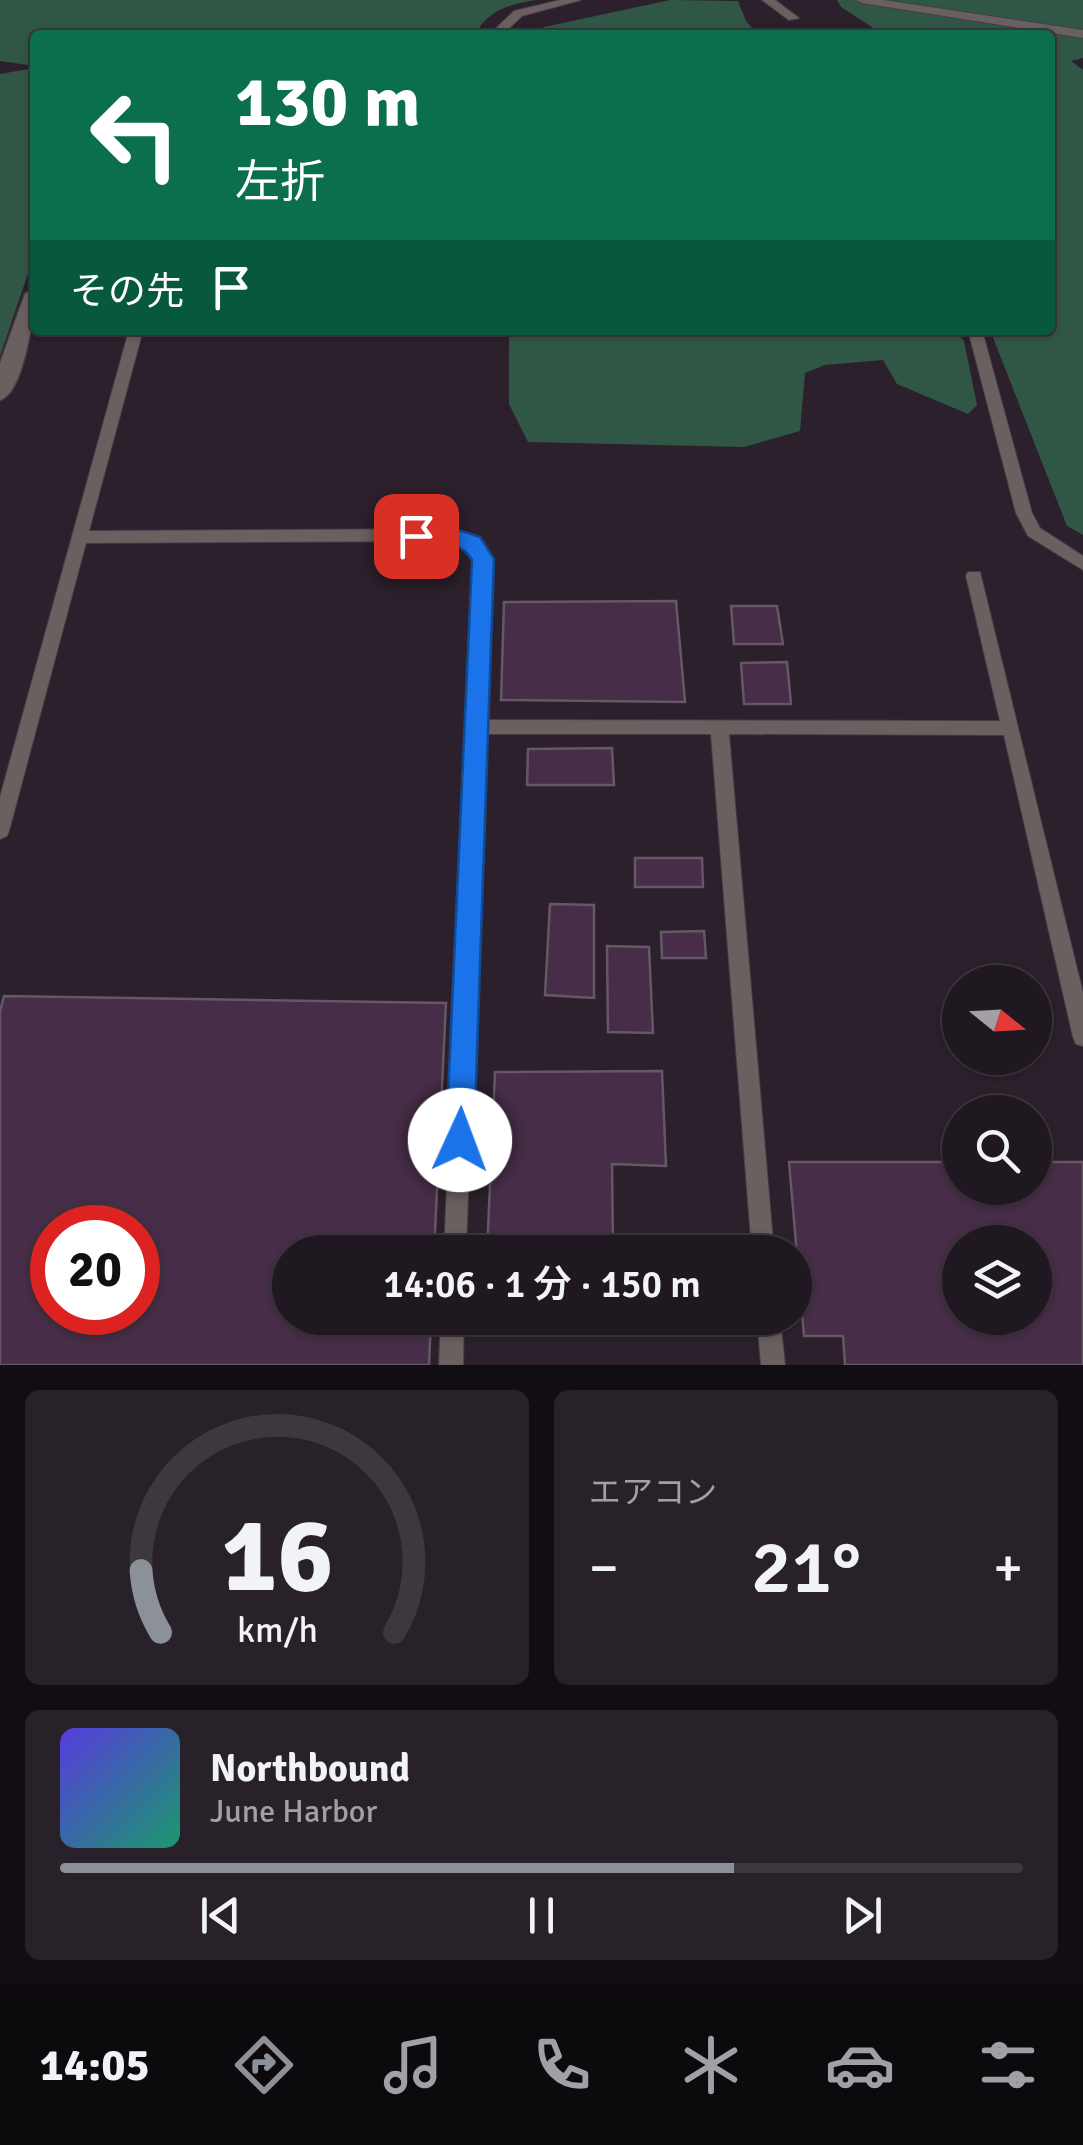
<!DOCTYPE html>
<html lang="ja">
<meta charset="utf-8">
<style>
:root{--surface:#201820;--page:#282129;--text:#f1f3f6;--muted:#a2a0a5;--line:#3d373e;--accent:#8c9099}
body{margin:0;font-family:Signika,"Noto Sans JP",sans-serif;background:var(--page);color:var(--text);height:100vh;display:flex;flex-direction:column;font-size:38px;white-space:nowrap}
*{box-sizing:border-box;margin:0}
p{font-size:32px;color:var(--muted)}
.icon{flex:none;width:55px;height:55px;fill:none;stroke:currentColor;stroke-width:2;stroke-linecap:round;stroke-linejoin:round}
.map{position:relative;height:1365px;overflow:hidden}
.sheet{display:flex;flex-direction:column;gap:25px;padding:25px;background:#120d12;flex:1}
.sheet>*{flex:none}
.hud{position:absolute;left:30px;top:30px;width:1025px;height:305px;border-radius:10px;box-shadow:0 2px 8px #0004,0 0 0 2px var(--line);background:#0b6e4f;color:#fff;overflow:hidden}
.needle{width:65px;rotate:108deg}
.tools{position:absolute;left:942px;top:965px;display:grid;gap:20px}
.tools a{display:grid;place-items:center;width:110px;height:110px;border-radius:50%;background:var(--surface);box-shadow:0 2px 8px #0004,0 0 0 2px var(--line);font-size:50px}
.speed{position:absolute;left:30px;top:1205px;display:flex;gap:20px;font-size:50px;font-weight:700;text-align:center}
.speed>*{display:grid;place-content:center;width:130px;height:130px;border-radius:50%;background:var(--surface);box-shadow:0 2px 8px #0004,0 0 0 2px var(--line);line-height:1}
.speed .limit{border:15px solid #d22;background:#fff;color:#111}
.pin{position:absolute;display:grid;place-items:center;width:85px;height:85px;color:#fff;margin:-42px;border-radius:20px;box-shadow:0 5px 15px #0006}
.me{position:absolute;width:110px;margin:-55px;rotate:2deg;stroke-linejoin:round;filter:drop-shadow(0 0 8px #0008)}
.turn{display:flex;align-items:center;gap:35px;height:210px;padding:0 40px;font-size:45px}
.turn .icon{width:130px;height:130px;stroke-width:2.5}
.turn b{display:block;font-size:70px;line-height:85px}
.then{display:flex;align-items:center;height:95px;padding:0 40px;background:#0003;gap:20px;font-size:38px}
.big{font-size:75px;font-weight:600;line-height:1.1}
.sheet .tile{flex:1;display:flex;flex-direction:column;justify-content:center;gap:15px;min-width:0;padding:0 35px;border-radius:15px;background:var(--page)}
.sheet .dial{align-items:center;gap:0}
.dial svg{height:260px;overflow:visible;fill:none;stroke:var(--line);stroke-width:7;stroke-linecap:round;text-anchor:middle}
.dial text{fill:var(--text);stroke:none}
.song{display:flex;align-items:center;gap:30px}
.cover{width:120px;height:120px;border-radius:15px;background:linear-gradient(135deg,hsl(250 70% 55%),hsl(160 70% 35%))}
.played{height:10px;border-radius:5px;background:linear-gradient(90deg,var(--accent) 70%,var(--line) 70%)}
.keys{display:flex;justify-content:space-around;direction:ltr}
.heat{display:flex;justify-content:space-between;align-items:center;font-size:55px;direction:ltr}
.sheet .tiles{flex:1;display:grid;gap:25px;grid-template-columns:1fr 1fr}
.tile:last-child{grid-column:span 2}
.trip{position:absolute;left:272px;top:1235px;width:540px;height:100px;border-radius:50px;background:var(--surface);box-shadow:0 2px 8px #0004,0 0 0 2px var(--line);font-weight:600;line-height:100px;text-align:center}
.dock{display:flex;height:160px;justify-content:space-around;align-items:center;background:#0d0a0d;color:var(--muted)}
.dock .icon{width:70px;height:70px}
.dock .active{color:var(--accent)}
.dock b{font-size:45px;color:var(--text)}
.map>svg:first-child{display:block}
.forest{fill:#305745}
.building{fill:#472d47;stroke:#655865;stroke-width:2.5;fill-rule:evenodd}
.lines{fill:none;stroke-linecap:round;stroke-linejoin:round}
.service-casing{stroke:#473c47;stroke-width:2}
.tertiary-casing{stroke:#473c47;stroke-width:3}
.service{fill:#69605f;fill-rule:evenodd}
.tertiary{fill:#69605f;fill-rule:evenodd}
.route{fill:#1a73e8;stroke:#114b97;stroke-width:2.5}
</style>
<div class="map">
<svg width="1083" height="1365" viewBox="0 0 1083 1365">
<rect width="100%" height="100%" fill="#2b202b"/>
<!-- forest -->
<g class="forest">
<path d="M0 0H536C511 4 487 10 475 35H35V66L0 61Z"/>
<path d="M670 0 738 1 746 21 758 35H537L544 27Z"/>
<path d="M837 0H1083V58L1071 61 1083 70V535L1067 526 990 330H1050V35H884L841 7Z"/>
<path d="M35 68V253L0 356V74Z"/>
<path d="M509 330H956L964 341 977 405 968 414 897 384 883 360 825 365 805 373 800 431 744 447 528 442 509 404Z"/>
</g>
<!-- building -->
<g class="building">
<path d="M676 601 685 702 501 700 504 602Z"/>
<path d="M731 606H777L783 644H734Z"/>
<path d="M787 662 791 704H744L741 663Z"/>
<path d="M612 748 614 785H527L528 749Z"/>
<path d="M635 858H702L703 887H635Z"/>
<path d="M550 904 594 905V998L545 995Z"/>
<path d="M704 931 706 958H662L661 932Z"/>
<path d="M607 946 649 947 653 1033 608 1032Z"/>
<path d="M4 996 446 1003 434 1252H290V1318H431L429 1365H0V1012ZM52 1228H138V1312H52Z"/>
<path d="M662 1071 666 1166 612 1164 613 1252H487L495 1072Z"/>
<path d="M789 1162H960V1188H1035V1162H1083V1365H845L843 1336H804ZM960 1242H1035V1318H960Z"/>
<path d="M484 1318H614V1325L484 1327Z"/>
</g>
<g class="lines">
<!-- service casing -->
<g class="service-casing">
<g id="service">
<path d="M560 0H581L522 16 502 35H489L514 11Z"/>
<path d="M762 0H775L799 18 789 20Z"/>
<path d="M856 0H884L1083 30V38L862 3Z"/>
<path d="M129 330H143L89 531 453 529 479 538 491 559 485 720 1000 721 966 576 968 572H980L1083 993V1046L1076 1044 1073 1037 1004 735 729 734 774 1252H752L711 734H485L466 1252H444L475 559 467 546 452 541 86 543 9 831 7 836 0 839V797Z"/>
<path d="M968 330H982L1032 513 1040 528 1083 556V570L1028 536 1016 513Z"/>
<path d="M441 1318H464L463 1365H439Z"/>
<path d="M757 1318H780L785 1365H761Z"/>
</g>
</g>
<!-- tertiary casing -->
<g class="tertiary-casing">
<path id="tertiary" d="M35 288C35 311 24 393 0 400V363L25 294Z"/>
</g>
<!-- service -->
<use href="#service" class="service"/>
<!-- tertiary -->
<use href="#tertiary" class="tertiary"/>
</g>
<!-- route -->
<path class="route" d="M416 528H453L480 537 494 559 474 1140 470 1149 460 1153 450 1149 446 1140 472 560C457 535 433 547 408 541L405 536Z"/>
</svg>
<div class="tools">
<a><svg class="needle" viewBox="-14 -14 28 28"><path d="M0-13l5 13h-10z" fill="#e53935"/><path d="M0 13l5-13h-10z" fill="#a2a0a5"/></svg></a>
<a><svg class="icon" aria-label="search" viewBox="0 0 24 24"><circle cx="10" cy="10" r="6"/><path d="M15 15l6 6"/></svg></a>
<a><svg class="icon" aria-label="layers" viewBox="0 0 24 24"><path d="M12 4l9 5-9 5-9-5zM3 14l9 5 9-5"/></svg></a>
</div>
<div class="speed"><div class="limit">20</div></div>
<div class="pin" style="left:416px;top:536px;background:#d93025"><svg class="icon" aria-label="arrive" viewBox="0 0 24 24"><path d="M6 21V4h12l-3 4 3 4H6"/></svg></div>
<svg class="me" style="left:460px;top:1140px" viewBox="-20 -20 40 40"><circle r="19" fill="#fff"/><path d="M0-13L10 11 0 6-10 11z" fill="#1a73e8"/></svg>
<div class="trip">14:06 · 1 分 · 150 m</div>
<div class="hud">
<div class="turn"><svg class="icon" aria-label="left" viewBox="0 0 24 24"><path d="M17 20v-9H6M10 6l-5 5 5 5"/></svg><div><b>130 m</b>左折</div></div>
<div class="then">その先<svg class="icon" aria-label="arrive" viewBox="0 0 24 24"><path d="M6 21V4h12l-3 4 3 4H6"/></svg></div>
</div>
</div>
<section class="sheet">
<div class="tiles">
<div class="tile dial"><svg viewBox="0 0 100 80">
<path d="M14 69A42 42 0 1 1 86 69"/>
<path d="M14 69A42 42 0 0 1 8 50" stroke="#8c9099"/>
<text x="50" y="56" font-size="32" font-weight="700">16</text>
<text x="50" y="72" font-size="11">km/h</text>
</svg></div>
<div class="tile"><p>エアコン</p>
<div class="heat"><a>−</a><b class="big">21°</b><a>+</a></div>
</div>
<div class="tile">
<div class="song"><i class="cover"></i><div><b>Northbound</b><p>June Harbor</p></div></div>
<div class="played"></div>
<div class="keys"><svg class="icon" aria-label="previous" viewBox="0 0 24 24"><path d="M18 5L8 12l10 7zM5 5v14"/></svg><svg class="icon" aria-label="pause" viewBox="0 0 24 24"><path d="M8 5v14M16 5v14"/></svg><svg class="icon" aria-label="next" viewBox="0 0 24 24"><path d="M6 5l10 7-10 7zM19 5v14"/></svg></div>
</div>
</div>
</section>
<nav class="dock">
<b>14:05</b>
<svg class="icon active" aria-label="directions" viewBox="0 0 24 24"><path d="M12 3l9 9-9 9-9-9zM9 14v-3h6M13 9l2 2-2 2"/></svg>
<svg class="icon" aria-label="music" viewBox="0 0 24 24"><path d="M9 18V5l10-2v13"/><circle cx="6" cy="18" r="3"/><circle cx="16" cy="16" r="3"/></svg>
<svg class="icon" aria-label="phone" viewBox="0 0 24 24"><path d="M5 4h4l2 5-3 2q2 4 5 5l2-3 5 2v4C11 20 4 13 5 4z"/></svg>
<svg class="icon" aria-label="climate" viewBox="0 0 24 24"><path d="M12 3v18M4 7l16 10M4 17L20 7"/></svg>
<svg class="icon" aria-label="car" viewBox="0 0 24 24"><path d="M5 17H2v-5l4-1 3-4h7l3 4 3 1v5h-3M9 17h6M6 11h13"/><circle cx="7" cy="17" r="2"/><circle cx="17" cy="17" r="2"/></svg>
<svg class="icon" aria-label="filters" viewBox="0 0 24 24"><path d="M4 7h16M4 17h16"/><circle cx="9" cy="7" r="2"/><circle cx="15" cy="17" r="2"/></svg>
</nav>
